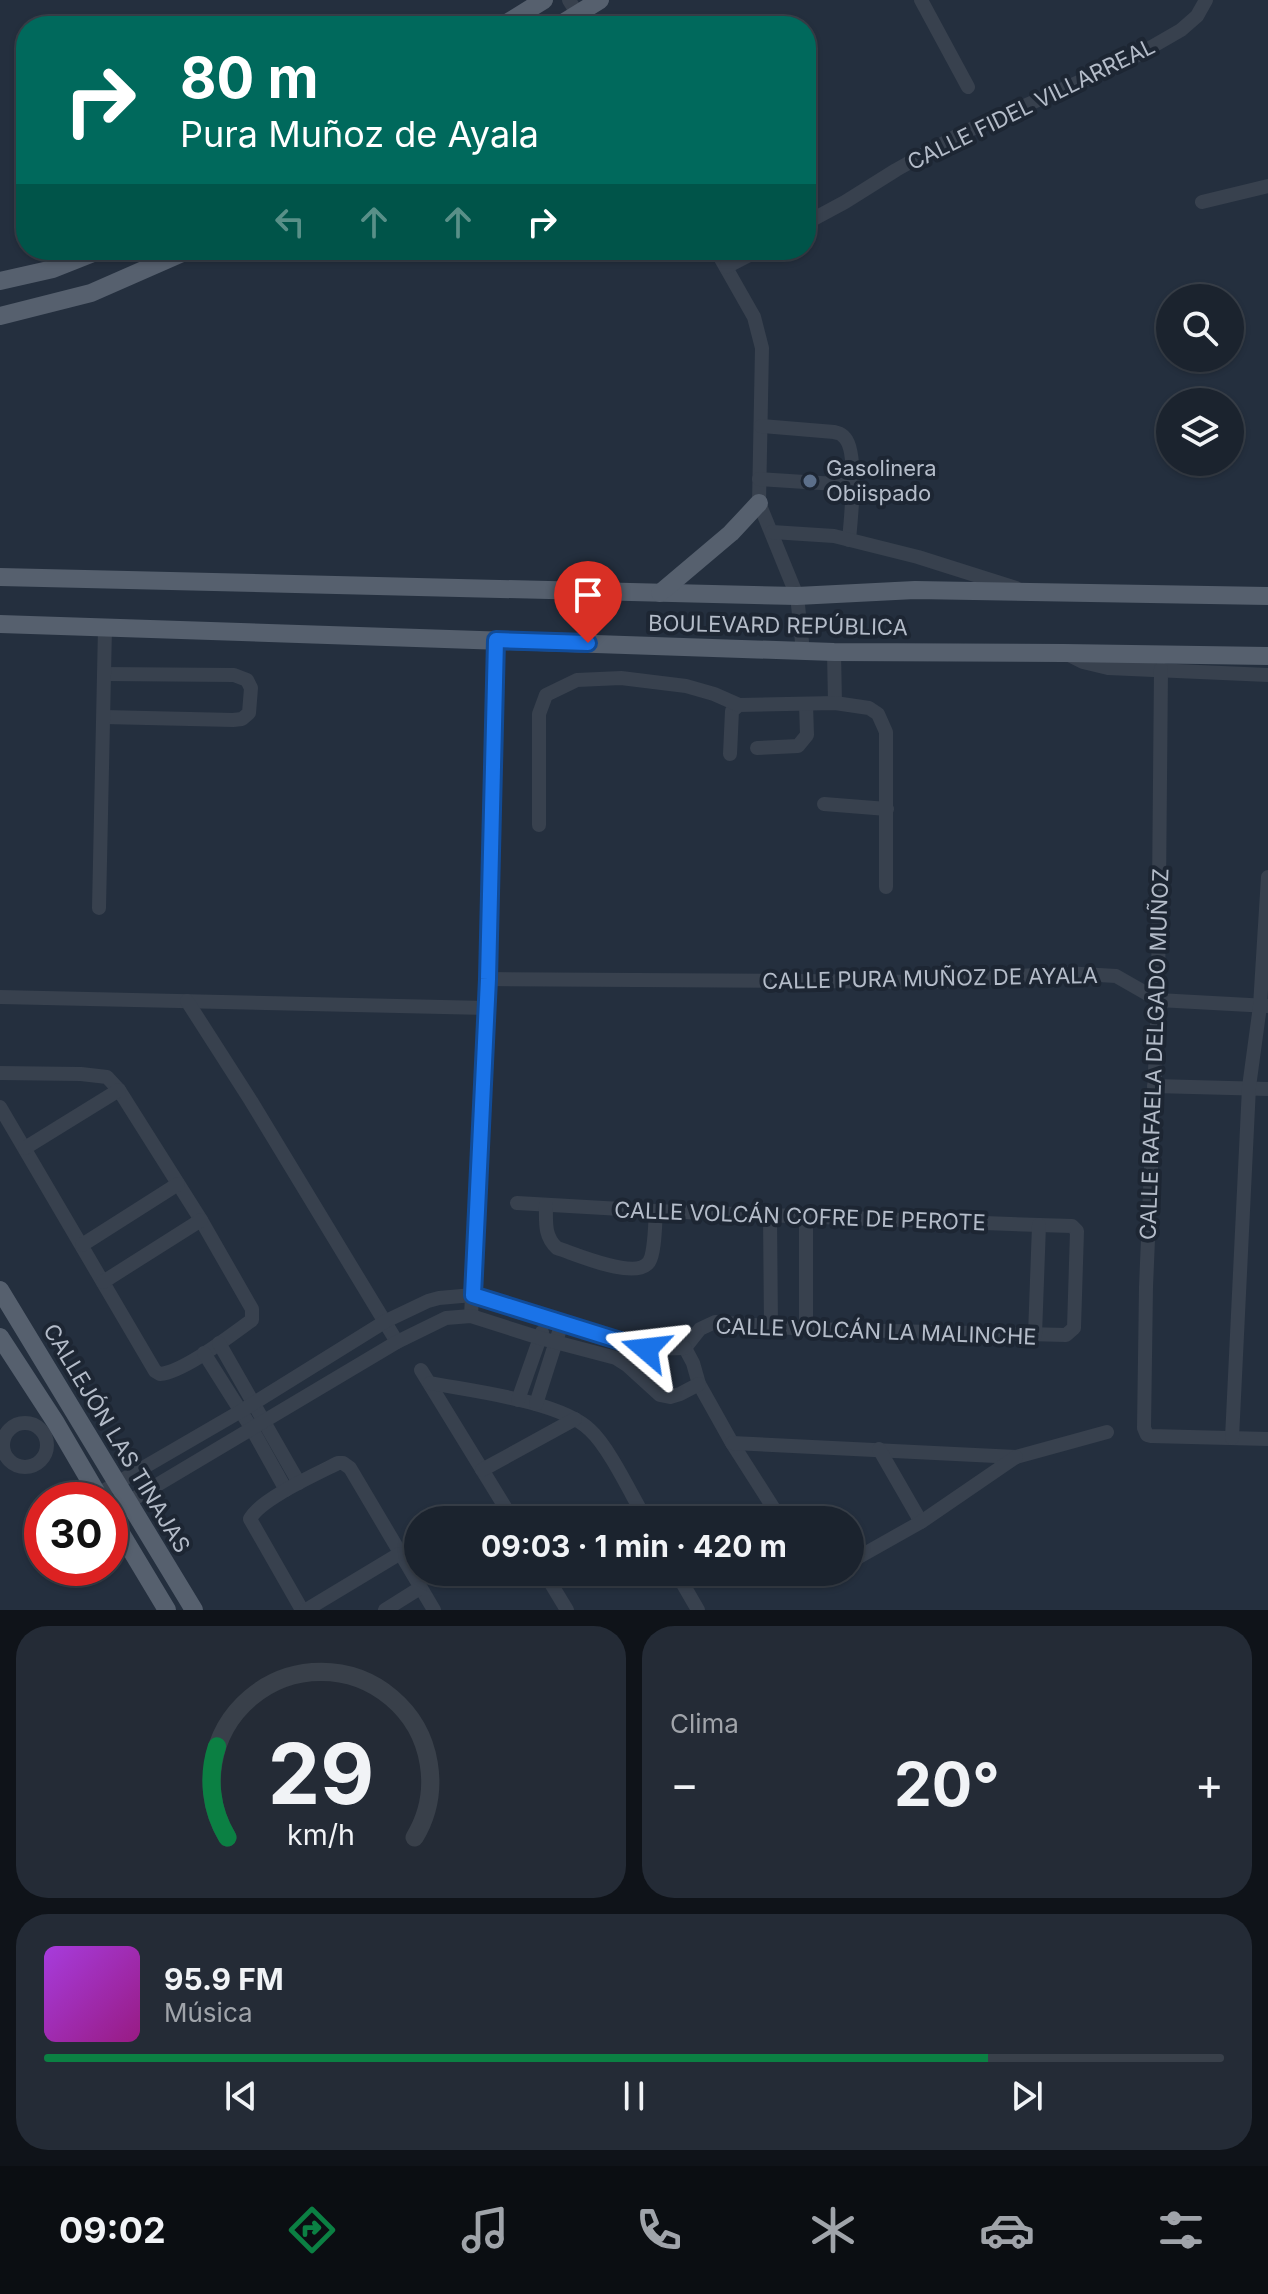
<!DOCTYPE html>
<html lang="es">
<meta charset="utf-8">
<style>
:root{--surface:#1b232e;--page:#242b36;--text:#f1f3f6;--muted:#a0a4aa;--line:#39404a;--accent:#0b8043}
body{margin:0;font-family:Inter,sans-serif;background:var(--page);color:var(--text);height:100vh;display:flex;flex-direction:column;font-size:30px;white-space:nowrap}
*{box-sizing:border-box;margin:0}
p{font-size:26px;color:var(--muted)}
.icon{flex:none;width:44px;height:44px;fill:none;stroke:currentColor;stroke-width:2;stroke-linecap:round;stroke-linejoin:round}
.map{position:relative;height:1610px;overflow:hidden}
.details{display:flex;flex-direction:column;gap:16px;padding:16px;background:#0f1319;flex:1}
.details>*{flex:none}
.top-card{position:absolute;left:16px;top:16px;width:800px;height:244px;border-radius:32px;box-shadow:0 2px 6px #0004,0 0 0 2px var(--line);background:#00695c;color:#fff;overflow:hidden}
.tools{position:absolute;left:1156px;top:284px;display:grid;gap:16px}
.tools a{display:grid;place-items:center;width:88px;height:88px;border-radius:50%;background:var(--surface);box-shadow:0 2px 6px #0004,0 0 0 2px var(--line);font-size:40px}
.speed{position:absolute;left:24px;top:1482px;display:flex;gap:16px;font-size:40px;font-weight:700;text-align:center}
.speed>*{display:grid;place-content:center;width:104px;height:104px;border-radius:50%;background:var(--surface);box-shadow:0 2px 6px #0004,0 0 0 2px var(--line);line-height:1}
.speed .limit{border:12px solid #d22;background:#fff;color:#111}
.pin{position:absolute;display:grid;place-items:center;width:68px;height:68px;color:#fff;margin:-82px -34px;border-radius:50% 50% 50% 0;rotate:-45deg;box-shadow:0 0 8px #0007}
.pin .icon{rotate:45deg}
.me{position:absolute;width:88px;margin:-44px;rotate:287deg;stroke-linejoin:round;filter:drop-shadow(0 0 6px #0008)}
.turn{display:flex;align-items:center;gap:28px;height:168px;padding:0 32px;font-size:36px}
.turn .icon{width:104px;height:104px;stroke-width:2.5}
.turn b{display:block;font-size:56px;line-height:68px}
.lanes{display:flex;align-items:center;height:76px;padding:0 32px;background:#0003;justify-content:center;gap:40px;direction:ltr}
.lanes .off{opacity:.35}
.big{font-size:60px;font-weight:700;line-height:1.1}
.details .widget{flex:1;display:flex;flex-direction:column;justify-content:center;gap:12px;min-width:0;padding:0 28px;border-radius:32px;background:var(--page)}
.details .dial{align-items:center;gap:0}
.dial svg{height:208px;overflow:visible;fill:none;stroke:var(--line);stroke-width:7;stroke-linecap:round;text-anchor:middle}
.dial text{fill:var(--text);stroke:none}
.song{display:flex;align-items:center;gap:24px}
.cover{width:96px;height:96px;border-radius:12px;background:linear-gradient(135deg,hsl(280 70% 55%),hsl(310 70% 35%))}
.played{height:8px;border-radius:4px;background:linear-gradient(90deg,var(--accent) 80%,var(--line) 80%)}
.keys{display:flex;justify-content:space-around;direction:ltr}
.heat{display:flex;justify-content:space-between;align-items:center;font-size:44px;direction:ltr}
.details .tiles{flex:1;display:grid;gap:16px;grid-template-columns:1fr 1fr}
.widget:last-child{grid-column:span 2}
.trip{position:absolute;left:404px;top:1506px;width:460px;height:80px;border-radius:40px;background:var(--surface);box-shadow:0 2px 6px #0004,0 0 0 2px var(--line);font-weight:700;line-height:80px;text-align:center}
.tab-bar{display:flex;height:128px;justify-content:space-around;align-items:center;background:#0b0e12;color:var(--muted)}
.tab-bar .icon{width:56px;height:56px}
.tab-bar .selected{color:var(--accent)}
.tab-bar b{font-size:36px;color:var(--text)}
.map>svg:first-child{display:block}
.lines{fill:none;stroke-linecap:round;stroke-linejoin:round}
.minor{stroke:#38414e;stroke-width:14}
.major{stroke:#56606e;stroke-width:18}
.route-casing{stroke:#114b97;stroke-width:20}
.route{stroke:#1a73e8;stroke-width:14}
.service-dot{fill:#5c6f8a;stroke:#1d2633;stroke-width:3}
.labels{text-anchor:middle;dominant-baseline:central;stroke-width:8;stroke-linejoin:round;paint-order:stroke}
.street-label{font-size:22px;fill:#b4bcc9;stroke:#1d2633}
.poi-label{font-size:22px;fill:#b4bcc9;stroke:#1d2633;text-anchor:start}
</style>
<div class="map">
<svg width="1268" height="1610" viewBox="0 0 1268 1610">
<rect width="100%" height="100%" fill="#242f3e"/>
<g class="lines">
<!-- minor -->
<g class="minor">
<path d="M569 0 585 26"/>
<path d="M921 0 968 87"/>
<path d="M1202 202 1268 186"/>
<path d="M806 223 845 202 896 170 958 135 1129 60 1181 30 1197 16 1206 0"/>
<path d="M716 250 754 317 762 348 759 503 797 596 803 651"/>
<path d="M726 267 759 250"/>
<path d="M761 426 834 432C840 434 841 433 845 438 858 452 851 519 849 540"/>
<path d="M759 479 852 485"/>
<path d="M772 532 834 536 918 557 1016 588"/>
<path d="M834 652 835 703"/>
<path d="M1067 654 1083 662 1108 668 1268 675"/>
<path d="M1161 669 1158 1000 1146 1287 1144 1428 1147 1435 1151 1436 1268 1439"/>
<path d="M104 717 233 720 242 719 249 713 251 688 247 680 234 675 104 674"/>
<path d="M757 748 798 746 807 735 806 704"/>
<path d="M730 754 732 711 739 705"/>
<path d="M824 804 887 809"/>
<path d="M539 825V714L546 695 577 680 621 678 686 686 714 694 739 705 835 703 869 708 878 714 886 732V887"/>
<path d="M99 908 105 628"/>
<path d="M488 979 935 982 1064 973 1116 976 1158 1000 1268 1006"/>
<path d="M0 997 487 1008"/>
<path d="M187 1001 251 1101 397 1342"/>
<path d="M0 1073 81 1074 107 1077 119 1090 201 1220 252 1309V1320C231 1335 184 1372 160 1374L155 1371 0 1107"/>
<path d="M1154 1086 1268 1089"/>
<path d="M25 1148 119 1090"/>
<path d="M517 1203 656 1211 1039 1225 1072 1226 1077 1231 1074 1328 1066 1335 806 1329 715 1322 700 1329 685 1348"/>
<path d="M546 1205C546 1222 544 1236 557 1248 576 1254 636 1281 649 1262 655 1253 655 1223 656 1211"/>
<path d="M770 1216 771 1327"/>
<path d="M82 1245 178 1184"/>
<path d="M103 1282 201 1220"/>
<path d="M471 1316 488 979 496 640"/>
<path d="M806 1329V1216"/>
<path d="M1035 1335 1039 1225"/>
<path d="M219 1343 299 1483"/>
<path d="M685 1348 693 1363 699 1384 732 1443 781 1520"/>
<path d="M204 1353 252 1429 286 1490"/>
<path d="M421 1370 513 1520"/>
<path d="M430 1383C471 1391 560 1401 590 1430 609 1447 632 1496 646 1520"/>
<path d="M518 1400 542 1332"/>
<path d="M536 1404 559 1332"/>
<circle cx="25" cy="1445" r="22"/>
<path d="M1232 1438 1249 1087 1260 1006 1268 877"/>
<path d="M732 1443 1016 1457 1107 1432"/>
<path d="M879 1449 921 1522"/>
<path d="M482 1470 575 1419"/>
<path d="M98 1494 241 1411 386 1321 428 1301 439 1298 473 1295 646 1349 685 1348"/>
<path d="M110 1513 397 1342 446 1318 471 1316 540 1338 616 1358 627 1365 660 1395 670 1397 680 1394 699 1384"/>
<path d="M850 1562 921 1522 1016 1457"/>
<path d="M544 1572 567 1610"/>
<path d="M676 1572 698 1610"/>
<path d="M814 1572 821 1575 832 1572"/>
<path d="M302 1610 250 1519C260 1499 317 1474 338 1463H343L350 1468 434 1610"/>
<path d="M306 1610 399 1554"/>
<path d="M385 1610 420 1588"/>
</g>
<!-- major -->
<g class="major">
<path d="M502 26 544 0"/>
<path d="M558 26 600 0"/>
<path d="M0 281 53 269 101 250"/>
<path d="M0 316 91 293 189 250"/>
<path d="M0 577 797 596 915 590 1268 596"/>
<path d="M660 593 731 533 759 503"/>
<path d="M0 624 834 652 1064 653 1268 656"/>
<path d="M0 1290 194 1610"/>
<path d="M0 1337 56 1423 101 1500"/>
<path d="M110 1515 167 1610"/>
</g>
</g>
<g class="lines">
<!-- route casing -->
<g class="route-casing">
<path id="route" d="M588 643 496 640 488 979 473 1295 646 1349"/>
</g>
<!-- route -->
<use href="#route" class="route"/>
</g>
<!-- markers -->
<circle class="service-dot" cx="810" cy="481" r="8"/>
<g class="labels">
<!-- street labels -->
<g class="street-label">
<text transform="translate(1031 104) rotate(-26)">CALLE FIDEL VILLARREAL</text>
<text transform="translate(778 625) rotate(1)">BOULEVARD REPÚBLICA</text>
<text transform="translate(930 978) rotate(-1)">CALLE PURA MUÑOZ DE AYALA</text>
<text transform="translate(1154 1054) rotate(-88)">CALLE RAFAELA DELGADO MUÑOZ</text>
<text transform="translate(800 1216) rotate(2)">CALLE VOLCÁN COFRE DE PEROTE</text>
<text transform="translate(876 1331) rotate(2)">CALLE VOLCÁN LA MALINCHE</text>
<text transform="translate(117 1438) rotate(59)">CALLEJÓN LAS TINAJAS</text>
</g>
<!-- poi labels -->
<g class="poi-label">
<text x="826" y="468">Gasolinera<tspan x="826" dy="25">Obiispado</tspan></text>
</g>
</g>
</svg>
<div class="tools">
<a><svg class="icon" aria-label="search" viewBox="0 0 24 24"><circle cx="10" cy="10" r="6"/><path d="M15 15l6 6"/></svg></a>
<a><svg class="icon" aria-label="layers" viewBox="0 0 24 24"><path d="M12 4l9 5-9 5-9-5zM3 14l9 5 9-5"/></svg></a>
</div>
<div class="speed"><div class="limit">30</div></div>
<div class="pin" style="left:588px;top:643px;background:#d93025"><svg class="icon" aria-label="arrive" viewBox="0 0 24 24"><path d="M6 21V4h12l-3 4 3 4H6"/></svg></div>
<svg class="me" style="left:646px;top:1349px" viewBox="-20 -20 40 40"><path d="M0-17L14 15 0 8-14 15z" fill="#1a73e8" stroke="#fff" stroke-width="4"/></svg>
<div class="trip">09:03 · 1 min · 420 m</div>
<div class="top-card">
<div class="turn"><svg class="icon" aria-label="right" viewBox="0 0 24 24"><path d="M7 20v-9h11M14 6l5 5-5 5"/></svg><div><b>80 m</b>Pura Muñoz de Ayala</div></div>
<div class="lanes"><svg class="icon off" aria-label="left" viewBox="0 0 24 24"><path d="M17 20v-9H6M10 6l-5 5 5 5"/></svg><svg class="icon off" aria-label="ahead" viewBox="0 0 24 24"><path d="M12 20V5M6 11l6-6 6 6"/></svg><svg class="icon off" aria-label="ahead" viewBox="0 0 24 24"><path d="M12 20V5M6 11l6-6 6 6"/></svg><svg class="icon" aria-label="right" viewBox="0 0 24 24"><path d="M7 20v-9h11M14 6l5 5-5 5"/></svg></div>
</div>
</div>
<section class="details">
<div class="tiles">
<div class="widget dial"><svg viewBox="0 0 100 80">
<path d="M14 69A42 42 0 1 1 86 69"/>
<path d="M14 69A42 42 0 0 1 10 34" stroke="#0b8043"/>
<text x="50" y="56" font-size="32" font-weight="700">29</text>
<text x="50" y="72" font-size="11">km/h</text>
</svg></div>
<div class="widget"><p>Clima</p>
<div class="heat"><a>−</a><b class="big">20°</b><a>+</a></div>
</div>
<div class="widget">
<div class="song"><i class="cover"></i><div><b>95.9 FM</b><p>Música</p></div></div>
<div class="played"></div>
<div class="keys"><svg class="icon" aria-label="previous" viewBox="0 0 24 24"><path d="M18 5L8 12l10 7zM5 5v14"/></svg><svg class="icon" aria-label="pause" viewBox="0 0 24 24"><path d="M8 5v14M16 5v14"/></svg><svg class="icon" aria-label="next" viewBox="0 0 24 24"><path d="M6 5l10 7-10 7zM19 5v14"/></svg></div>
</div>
</div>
</section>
<nav class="tab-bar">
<b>09:02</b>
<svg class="icon selected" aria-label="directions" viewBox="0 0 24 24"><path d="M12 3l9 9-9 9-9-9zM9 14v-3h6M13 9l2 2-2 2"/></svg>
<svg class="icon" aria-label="music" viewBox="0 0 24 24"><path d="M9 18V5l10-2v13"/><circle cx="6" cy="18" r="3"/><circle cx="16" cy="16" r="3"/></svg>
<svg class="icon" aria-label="phone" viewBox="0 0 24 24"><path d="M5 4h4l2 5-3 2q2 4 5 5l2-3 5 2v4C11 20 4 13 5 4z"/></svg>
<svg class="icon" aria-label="climate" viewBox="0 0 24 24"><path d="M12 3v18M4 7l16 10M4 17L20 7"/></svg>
<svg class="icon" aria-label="car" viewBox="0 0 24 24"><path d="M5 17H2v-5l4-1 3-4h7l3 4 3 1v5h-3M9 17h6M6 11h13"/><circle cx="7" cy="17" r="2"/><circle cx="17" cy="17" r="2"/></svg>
<svg class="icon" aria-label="filters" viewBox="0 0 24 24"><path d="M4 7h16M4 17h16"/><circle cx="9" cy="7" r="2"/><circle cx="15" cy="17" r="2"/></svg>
</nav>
